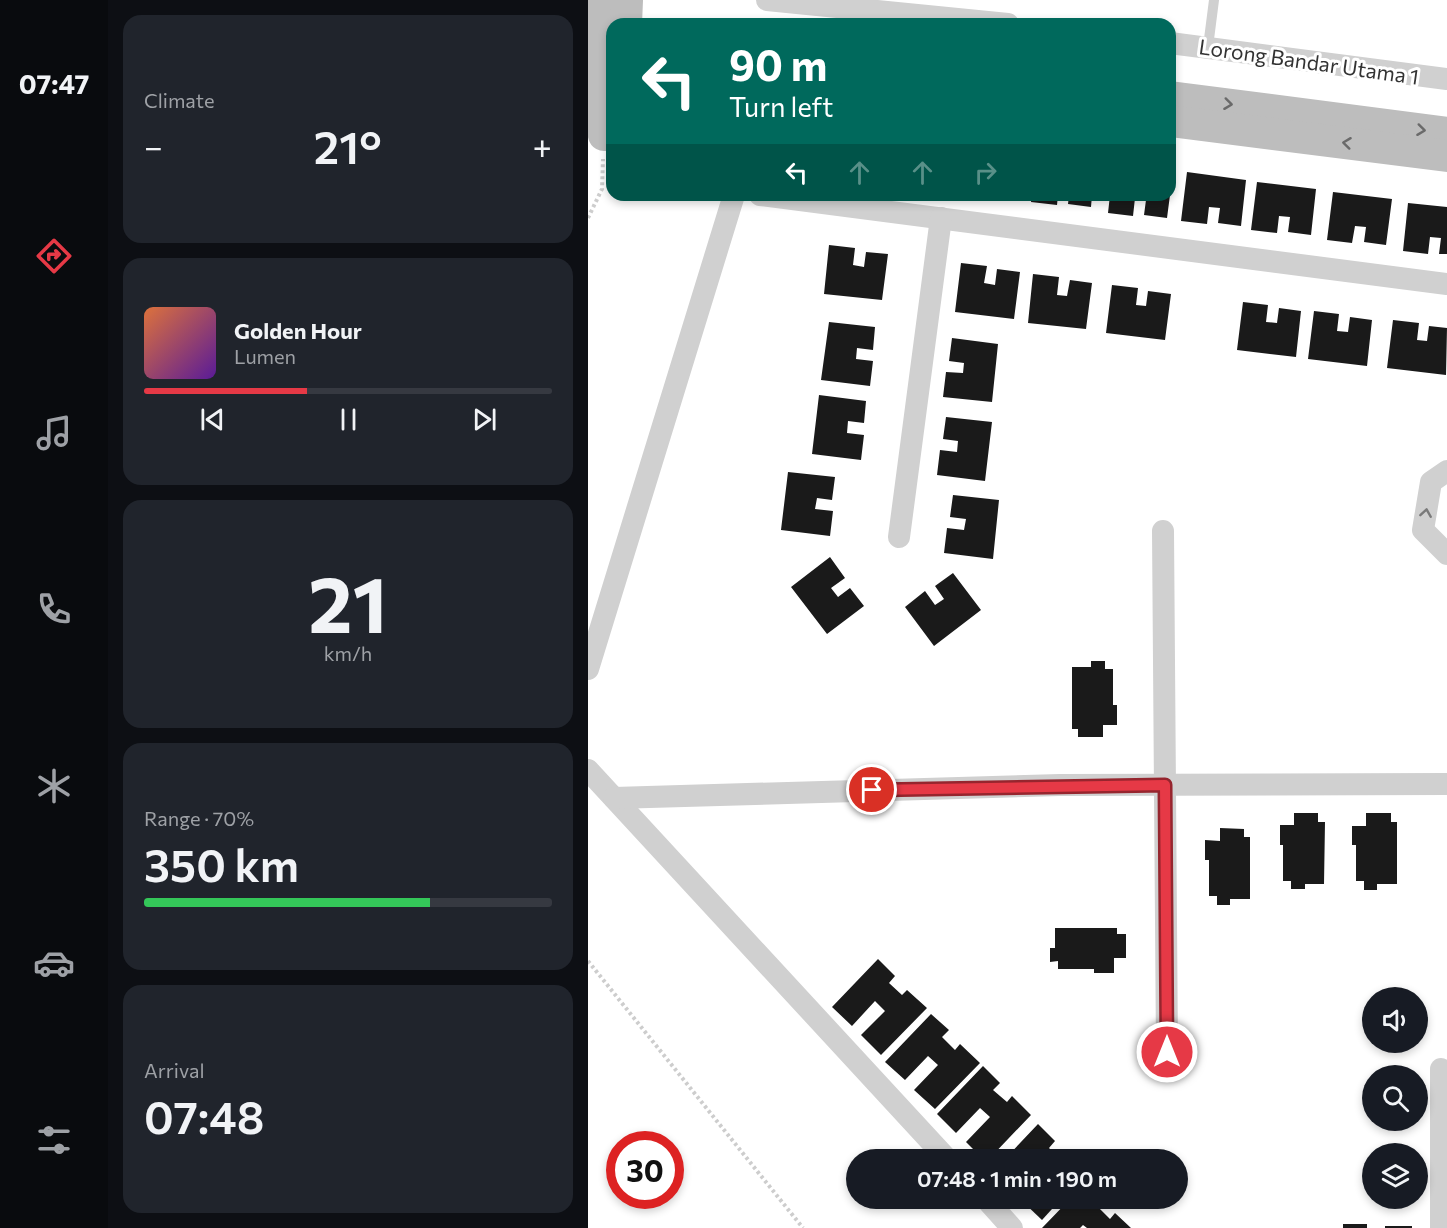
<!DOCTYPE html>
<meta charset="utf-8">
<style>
:root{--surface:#171b24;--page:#20242c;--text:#f1f3f6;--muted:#9ea1a6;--line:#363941;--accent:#e63946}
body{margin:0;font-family:Commissioner,sans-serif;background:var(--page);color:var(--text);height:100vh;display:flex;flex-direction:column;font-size:22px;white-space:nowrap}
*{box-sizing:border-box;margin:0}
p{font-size:20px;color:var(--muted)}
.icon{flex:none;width:33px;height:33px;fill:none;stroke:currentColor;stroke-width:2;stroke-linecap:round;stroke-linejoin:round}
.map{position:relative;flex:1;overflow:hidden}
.drawer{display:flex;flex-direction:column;gap:15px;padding:15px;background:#0d0f14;width:480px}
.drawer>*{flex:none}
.guide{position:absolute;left:18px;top:18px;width:570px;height:183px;border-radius:18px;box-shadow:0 3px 9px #0003;background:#00695c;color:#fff;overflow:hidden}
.buttons{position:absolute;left:774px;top:987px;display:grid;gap:12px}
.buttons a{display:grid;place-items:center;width:66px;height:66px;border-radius:50%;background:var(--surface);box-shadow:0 3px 9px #0003;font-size:30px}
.speed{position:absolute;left:18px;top:1131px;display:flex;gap:12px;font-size:30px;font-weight:700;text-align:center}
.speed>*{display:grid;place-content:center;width:78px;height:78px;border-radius:50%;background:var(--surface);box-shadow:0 3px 9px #0003;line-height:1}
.speed .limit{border:9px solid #d22;background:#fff;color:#111}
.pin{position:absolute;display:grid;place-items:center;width:51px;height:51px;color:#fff;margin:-26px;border:3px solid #fff;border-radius:50%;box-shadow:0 2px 6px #0007}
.me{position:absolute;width:66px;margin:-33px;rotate:0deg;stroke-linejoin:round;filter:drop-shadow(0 0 4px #0008)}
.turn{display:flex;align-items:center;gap:21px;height:126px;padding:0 24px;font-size:27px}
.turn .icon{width:78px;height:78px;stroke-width:2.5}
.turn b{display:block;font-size:42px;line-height:51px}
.lanes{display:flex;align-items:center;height:57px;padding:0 24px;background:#0003;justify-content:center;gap:30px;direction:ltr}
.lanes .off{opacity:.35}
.big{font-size:45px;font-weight:600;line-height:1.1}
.drawer .card{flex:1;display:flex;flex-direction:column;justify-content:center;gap:9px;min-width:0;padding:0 21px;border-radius:18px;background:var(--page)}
.drawer .dial{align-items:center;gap:0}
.dial b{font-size:78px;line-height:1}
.song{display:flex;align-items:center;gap:18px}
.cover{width:72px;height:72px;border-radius:9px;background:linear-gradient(135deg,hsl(20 70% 55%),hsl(270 70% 35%))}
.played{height:6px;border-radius:3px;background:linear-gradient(90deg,var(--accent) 40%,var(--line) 40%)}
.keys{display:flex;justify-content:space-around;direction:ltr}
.heat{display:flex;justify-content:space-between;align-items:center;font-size:33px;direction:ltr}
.charge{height:9px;border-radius:4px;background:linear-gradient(90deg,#34c759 70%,var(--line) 0)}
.trip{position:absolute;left:258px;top:1149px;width:342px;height:60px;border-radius:30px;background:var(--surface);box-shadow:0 3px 9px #0003;font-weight:600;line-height:60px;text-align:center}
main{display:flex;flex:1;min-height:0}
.menu{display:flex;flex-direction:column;width:108px;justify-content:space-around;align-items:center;background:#090b0e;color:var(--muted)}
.menu .icon{width:42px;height:42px}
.menu .current{color:var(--accent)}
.menu b{font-size:27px;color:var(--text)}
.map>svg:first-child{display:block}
.building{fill:#1a1a1a}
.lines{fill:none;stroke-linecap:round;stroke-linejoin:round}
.path{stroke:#cdcdcd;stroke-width:4;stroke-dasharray:3 3;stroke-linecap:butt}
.lane{stroke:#d0d0d0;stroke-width:10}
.street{stroke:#d0d0d0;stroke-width:22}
.secondary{stroke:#bdbdbd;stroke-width:32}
.oneway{stroke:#6a6a6a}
.oneway2{stroke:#7a7a7a}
.route-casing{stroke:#96252e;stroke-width:15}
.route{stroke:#e63946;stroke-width:10}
.labels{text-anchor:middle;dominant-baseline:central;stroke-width:6;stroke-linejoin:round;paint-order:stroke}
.street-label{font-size:21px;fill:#333;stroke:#fff}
</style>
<main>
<nav class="menu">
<b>07:47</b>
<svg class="icon current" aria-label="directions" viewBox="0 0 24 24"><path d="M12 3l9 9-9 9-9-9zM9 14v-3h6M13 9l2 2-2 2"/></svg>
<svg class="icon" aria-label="music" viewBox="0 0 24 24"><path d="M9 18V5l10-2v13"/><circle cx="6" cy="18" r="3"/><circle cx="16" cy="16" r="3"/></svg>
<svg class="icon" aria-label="phone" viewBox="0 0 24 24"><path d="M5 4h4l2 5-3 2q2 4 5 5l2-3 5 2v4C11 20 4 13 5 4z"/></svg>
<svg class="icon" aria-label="climate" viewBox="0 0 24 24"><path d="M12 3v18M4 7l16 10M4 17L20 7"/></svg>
<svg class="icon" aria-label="car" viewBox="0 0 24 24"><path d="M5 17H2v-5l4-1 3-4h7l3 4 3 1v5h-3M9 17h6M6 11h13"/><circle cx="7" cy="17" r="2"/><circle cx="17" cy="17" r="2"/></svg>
<svg class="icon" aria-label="filters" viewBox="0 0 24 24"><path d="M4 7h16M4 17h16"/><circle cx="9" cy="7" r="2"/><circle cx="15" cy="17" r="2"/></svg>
</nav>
<section class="drawer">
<div class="card"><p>Climate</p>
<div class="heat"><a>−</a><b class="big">21°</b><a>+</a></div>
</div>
<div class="card">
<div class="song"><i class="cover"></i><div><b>Golden Hour</b><p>Lumen</p></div></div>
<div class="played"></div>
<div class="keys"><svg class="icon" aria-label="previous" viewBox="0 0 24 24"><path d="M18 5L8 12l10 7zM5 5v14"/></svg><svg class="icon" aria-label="pause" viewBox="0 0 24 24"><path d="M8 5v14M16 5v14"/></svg><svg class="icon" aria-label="next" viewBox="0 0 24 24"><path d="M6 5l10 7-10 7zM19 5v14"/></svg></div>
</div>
<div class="card dial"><b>21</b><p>km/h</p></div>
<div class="card"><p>Range · 70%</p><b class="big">350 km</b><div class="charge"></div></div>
<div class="card"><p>Arrival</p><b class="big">07:48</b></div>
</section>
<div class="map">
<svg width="859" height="1228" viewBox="0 0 859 1228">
<rect width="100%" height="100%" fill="#fff"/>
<!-- building -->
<g class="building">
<path d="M599 172 658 180 653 226 630 223 632 208 621 207 619 224 593 221Z"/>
<path d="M669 182 728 189 723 235 700 232 702 217 691 216 689 233 663 230Z"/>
<path d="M745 192 804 199 798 245 776 242 778 227 767 226 764 243 739 240Z"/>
<path d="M444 195H470L469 205 443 202Z"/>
<path d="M481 195H504L503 207 480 204Z"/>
<path d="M522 195H582L579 218 556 215 558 200 547 198 545 216 520 213Z"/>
<path d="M820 203 859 207V254H851L853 238 842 237 840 254 815 251Z"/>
<path d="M241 245 267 248 265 265 276 267 278 252 300 254 294 300 236 294Z"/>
<path d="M373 263 399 266 396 283 407 285 409 269 432 272 426 319 367 312Z"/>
<path d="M445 274 471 277 469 295 479 296 482 280 504 283 498 329 440 323Z"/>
<path d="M524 285 550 288 548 305 558 306 560 291 583 294 577 340 518 333Z"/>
<path d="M655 302 680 305 678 322 689 323 691 308 713 311 708 357 649 350Z"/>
<path d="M726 311 751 314 749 331 760 332 762 317 784 320 779 366 720 359Z"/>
<path d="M805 320 831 323 829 340 839 341 841 326 859 328 858 375 799 368Z"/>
<path d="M241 322 287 327 285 350 269 348 268 359 285 361 282 386 233 380Z"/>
<path d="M364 338 410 344 404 402 355 397 358 372 375 373 376 363 361 361Z"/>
<path d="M231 395 278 401 276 423 260 421 259 433 276 435 273 460 224 454Z"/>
<path d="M358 417 404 422 397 481 349 475 352 450 369 452 370 441 355 439Z"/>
<path d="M200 472 247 477 244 500 229 498 227 509 245 511 242 536 193 530Z"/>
<path d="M365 495 411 500 405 559 356 553 359 528 376 530 378 519 362 517Z"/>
<path d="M242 557 257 578 243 588 250 597 262 588 276 606 239 634 203 587Z"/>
<path d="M365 573 393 610 346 646 317 607 337 591 347 605 356 599 347 586Z"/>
<path d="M503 661H517V669H525V705H529V725H515V737H490V729H484V667H503Z"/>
<path d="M706 813H730V822H737L736 884H717V889H703V881H695V845H692V825H706Z"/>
<path d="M778 813H803V822H809V884H789V890H776V881H768V845H764V826H778Z"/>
<path d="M632 828 656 829V837H662V899H642V905H629V896H621V860H617V840L632 841Z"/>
<path d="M467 928H529V934H538V958H526V973H506V969H470V961L462 962V948H467Z"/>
<path d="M290 959 307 976 301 983 314 995 319 990 339 1008 293 1055 273 1035 297 1011 287 1001 264 1026 244 1007Z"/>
<path d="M343 1014 361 1030 354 1037 367 1050 372 1044 392 1063 347 1109 326 1090 350 1065 340 1056 317 1080 297 1062Z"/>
<path d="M395 1066 412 1083 405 1090 419 1102 424 1096 443 1115 400 1160H396L378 1142 402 1117 392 1108 368 1133 349 1114Z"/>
<path d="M450 1124 467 1141 461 1148 473 1160H416Z"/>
<path d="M435 1198H474L454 1220 433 1200Z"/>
<path d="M483 1198H516L509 1206 522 1219 527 1213 543 1228H499L495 1225 492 1228H454Z"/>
<rect x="755" y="1224" width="24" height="4"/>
<rect x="797" y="1226" width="27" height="2"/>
</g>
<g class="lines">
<!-- path -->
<g class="path">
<path d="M0 218 14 189 15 159"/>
<path d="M0 961 215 1228"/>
</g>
<!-- lane -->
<path class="lane" d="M620 47 626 0"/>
<!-- street -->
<g class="street">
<path d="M179 0 420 24"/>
<path d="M582 43 859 79"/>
<path d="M172 195 859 284"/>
<path d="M859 471 843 482 835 530 859 554"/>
<path d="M575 531 579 1051"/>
<path d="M311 537 353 218"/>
<path d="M0 669 146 195"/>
<path d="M0 770 360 1160"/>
<path d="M26 798 472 785 859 784"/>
<path d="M853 1069V1228"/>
<path d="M397 1198 424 1228"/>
</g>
<!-- secondary -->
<g class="secondary">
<path d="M10 0V114L16 135 24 126"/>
<path d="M38 24 39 0"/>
<path d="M582 97 859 133"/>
<path d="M582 121 859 156"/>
</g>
</g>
<!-- one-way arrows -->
<defs><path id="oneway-chevron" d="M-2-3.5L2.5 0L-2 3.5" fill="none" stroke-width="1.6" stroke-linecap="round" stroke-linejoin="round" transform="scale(1.5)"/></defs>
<g class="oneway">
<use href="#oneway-chevron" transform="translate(640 104) rotate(7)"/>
<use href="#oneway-chevron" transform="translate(833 130) rotate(7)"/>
<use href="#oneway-chevron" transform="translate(759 143) rotate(-173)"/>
</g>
<use class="oneway2" href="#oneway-chevron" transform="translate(838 513) rotate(-81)"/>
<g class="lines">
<!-- route casing -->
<g class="route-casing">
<path id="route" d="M284 790 577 785 579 1052"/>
</g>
<!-- route -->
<use href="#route" class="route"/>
</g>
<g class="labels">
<!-- street labels -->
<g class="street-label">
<text transform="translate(721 61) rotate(8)">Lorong Bandar Utama 1</text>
</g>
</g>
</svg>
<div class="buttons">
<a><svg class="icon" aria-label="sound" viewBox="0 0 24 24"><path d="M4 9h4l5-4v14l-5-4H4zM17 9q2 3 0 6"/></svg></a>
<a><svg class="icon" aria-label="search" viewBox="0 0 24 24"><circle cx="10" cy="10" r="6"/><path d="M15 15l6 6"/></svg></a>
<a><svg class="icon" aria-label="layers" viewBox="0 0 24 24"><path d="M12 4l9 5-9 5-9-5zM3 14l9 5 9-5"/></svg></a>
</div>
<div class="speed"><div class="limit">30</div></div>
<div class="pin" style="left:284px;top:790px;background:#d93025"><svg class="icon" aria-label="arrive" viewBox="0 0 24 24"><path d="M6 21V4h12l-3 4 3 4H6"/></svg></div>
<svg class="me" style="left:579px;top:1052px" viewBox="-20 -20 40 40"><circle r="17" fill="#e63946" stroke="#fff" stroke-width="3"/><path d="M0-11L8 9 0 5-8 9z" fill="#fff"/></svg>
<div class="trip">07:48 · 1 min · 190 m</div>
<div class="guide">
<div class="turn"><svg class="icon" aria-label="left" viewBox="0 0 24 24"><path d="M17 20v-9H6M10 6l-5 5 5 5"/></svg><div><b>90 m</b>Turn left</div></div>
<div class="lanes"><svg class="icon" aria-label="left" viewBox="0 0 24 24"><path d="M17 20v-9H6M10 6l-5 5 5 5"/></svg><svg class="icon off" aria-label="ahead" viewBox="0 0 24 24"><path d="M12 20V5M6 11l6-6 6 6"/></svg><svg class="icon off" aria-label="ahead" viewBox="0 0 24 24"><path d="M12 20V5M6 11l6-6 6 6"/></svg><svg class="icon off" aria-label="right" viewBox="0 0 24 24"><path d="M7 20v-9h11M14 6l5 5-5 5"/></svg></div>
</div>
</div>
</main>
